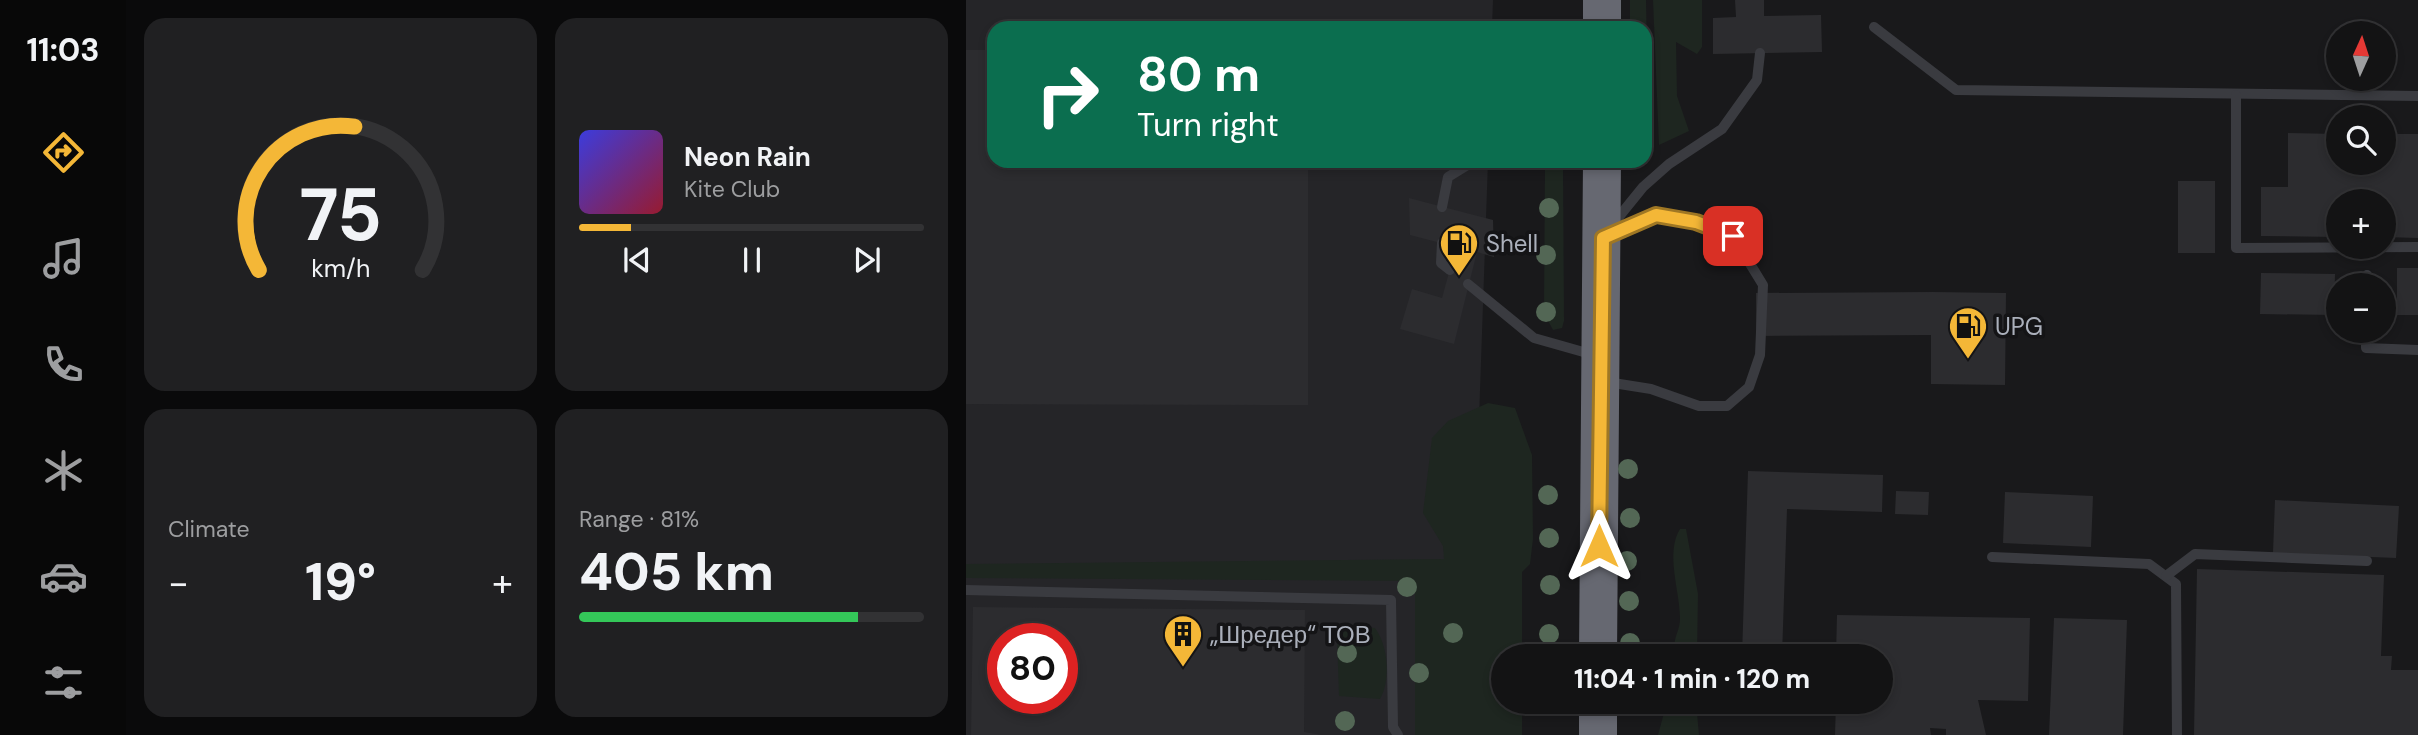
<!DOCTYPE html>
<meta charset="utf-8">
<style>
:root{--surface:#131314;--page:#202022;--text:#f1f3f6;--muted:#9d9ea0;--line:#323234;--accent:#f4b737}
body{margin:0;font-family:"DM Sans",sans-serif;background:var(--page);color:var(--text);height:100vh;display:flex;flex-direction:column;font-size:26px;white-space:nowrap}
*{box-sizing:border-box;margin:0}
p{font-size:23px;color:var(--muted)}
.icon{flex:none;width:38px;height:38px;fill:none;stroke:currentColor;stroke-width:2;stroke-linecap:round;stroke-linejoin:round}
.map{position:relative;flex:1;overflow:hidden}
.details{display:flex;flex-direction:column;gap:18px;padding:18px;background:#0a0a0b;width:840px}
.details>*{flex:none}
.top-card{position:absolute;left:21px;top:21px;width:665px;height:147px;border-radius:21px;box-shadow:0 4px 10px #0003,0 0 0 2px var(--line);background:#0b6e4f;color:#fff;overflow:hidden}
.needle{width:46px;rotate:3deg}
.fabs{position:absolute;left:1360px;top:21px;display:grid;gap:14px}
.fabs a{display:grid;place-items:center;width:70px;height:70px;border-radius:50%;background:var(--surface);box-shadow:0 4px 10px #0003,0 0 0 2px var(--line);font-size:35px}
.speed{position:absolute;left:21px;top:623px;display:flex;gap:14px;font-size:35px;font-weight:700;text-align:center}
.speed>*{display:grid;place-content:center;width:91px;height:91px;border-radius:50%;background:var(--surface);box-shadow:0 4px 10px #0003,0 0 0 2px var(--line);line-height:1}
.speed .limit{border:10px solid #d22;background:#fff;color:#111}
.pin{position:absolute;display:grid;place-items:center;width:60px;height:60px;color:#fff;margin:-30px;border-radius:14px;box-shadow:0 4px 10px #0006}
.me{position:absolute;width:77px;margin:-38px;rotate:0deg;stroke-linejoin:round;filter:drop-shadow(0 0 5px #0008)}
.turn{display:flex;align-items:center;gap:24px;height:147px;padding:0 35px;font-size:32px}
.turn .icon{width:91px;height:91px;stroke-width:2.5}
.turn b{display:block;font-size:49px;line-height:60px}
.big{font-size:52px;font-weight:800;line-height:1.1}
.details .widget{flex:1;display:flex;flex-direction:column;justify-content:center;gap:10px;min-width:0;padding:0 24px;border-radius:21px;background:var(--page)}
.details .dial{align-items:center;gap:0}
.dial svg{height:182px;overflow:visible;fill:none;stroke:var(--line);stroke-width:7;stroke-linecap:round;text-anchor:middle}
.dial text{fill:var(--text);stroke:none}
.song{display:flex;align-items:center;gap:21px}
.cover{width:84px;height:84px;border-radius:10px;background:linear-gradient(135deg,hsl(240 70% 55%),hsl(350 70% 35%))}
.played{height:7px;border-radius:4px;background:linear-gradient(90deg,var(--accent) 15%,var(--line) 15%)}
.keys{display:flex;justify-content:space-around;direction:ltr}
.heat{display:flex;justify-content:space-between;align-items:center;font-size:38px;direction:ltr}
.charge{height:10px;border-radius:5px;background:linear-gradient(90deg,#34c759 81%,var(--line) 0)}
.details .tiles{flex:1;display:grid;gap:18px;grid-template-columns:repeat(2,1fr)}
.trip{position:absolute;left:525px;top:644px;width:402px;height:70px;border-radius:35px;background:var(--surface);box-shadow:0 4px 10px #0003,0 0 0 2px var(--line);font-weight:800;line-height:70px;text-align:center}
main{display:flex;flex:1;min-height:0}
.menu{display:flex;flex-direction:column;width:126px;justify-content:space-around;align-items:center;background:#080808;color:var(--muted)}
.menu .icon{width:49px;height:49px}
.menu .current{color:var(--accent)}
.menu b{font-size:32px;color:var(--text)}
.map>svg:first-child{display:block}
.built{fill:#252528;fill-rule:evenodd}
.green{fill:#1e2620}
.building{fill:#2c2c2f;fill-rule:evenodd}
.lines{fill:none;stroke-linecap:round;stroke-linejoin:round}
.lane{stroke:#3a3b40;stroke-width:10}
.highway{stroke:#666871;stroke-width:38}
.tree{fill:#536755}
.route-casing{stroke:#9f7724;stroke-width:18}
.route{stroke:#f4b737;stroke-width:12}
.labels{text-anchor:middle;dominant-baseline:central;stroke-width:7;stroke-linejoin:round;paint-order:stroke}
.poi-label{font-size:24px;fill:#abb0bb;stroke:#141416;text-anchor:start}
</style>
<main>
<nav class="menu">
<b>11:03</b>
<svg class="icon current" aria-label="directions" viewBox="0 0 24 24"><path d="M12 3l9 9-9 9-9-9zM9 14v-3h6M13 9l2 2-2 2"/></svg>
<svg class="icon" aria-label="music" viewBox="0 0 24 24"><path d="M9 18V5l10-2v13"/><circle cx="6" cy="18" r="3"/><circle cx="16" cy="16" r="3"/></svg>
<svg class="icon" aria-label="phone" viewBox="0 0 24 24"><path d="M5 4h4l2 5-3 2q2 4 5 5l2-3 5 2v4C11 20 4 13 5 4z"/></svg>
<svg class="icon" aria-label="climate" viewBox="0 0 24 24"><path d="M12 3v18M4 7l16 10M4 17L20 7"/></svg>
<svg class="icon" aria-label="car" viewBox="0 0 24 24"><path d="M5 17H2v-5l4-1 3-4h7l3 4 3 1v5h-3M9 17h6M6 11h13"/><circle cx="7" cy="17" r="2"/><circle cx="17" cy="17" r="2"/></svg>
<svg class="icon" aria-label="filters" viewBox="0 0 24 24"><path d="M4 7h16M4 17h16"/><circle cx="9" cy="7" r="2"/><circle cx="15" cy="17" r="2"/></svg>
</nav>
<section class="details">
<div class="tiles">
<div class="widget dial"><svg viewBox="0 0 100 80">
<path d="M14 69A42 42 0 1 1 86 69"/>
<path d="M14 69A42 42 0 0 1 56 6" stroke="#f4b737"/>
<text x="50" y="56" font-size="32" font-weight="700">75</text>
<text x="50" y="72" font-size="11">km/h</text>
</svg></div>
<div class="widget">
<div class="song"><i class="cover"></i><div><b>Neon Rain</b><p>Kite Club</p></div></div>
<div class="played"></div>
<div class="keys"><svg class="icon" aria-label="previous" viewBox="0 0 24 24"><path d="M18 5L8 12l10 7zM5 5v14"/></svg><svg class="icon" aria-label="pause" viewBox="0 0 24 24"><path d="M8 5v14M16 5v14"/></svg><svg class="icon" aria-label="next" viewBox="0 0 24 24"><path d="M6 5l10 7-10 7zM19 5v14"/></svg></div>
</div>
<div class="widget"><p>Climate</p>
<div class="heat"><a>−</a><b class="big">19°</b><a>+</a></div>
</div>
<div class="widget"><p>Range · 81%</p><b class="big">405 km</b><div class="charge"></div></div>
</div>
</section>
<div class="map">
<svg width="1452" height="735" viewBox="0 0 1452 735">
<rect width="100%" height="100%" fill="#19191b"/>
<!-- built -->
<path class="built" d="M0 0H527L526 28H28V161H522L502 735H0ZM37 639H96V698H37Z"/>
<!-- green -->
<g class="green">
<path d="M664 0H680L683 155 679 159V28H664Z"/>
<path d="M687 0H736V47L731 54 710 42 711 96 723 131 693 145Z"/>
<path d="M579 161H597L598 321 596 328 587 330 578 313Z"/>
<path d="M522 403 549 408 566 455 567 539 564 564 556 572V656H537V702H556V735H449V581L0 578V564L478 559 477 546 457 513 466 438 482 421Z"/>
<path d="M714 529H720L732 594 731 656H709C706 636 714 633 714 618 714 591 699 553 714 529Z"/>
<path d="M381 626 409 628C422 645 425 680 414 699L373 696 371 636Z"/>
<path d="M701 702H730L733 735H692Z"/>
</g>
<!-- building -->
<g class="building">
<path d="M769 0H798V16L855 15 856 52 747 54V18L770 17Z"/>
<path d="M0 50H28V161H342V405L0 404Z"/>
<path d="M1322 133 1372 134V163H1418V134H1452V238L1418 237V201H1372V237L1295 236V187H1322Z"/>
<rect x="1212" y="181" width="37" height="72"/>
<path d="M443 198 527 220 528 257 511 252 488 344 434 329 446 289 476 298 490 247 444 235Z"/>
<rect x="1431" y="268" width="21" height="47"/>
<path d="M1295 273 1369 274 1368 315 1294 314Z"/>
<path d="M967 292 1040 293 1039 385 965 384V335L790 336V293Z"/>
<path d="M782 471 917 475 916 512 821 509 816 656H776Z"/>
<path d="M930 491 963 492 962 515 929 514Z"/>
<path d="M1039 492 1127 496 1125 547 1037 543Z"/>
<path d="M1309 500 1433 506 1430 558 1307 553Z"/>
<path d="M1231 569 1418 575 1415 656H1426L1425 670H1452V735H1228Z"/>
<path d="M7 607 339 610 338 732 356 735H5ZM37 639H96V698H37Z"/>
<path d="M871 615 1064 618 1062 701 1012 700 1020 735H980V729L964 728 965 735H869L870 702H915V656H870Z"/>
<path d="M1088 618 1161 620 1157 735H1083Z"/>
</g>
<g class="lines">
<!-- lane -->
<g class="lane">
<path d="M908 27 990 90 1452 96"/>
<path d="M1270 95V248L1452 247"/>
<path d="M476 207 482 177 508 161"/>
<path d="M647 224 677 187 703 164 756 129 791 80 794 53"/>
<path d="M476 243 475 263 484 270"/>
<path d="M502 284 568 338 628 355"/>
<path d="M1401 285V275"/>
<path d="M1400 331V348L1452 350"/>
<path d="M641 382 685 389 733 406H761L783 387 794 355 797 285 767 236 730 222 690 215 642 235"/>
<path d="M1026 557 1183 564 1210 584 1211 735"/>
<path d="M1200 576 1229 554 1401 561"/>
<path d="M0 590 425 600 427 727 432 735"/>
</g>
<!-- highway -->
<g class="highway">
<path d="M636 28V0"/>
<path d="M632 656 636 161"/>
<path d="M632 735V702"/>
</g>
</g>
<!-- trees -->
<g class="tree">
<circle cx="583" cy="208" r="10"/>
<circle cx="580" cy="255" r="10"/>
<circle cx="580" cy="312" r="10"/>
<circle cx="662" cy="469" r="10"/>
<circle cx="582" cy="495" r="10"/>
<circle cx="664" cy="518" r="10"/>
<circle cx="583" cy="538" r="10"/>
<circle cx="661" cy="561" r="10"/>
<circle cx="584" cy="585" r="10"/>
<circle cx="441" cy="587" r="10"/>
<circle cx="663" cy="601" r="10"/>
<circle cx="487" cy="633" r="10"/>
<circle cx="583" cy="634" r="10"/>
<circle cx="664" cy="643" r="10"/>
<circle cx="381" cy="653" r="10"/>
<circle cx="453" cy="673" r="10"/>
<circle cx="379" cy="721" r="10"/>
</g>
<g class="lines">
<!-- route casing -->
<g class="route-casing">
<path id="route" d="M633 546 637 238 690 215 730 222 767 236"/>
</g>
<!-- route -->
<use href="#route" class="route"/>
</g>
<!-- icons -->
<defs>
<g id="fuel-pin" transform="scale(2.0125)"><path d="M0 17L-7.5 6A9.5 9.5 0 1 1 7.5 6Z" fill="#f4b737" stroke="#141416"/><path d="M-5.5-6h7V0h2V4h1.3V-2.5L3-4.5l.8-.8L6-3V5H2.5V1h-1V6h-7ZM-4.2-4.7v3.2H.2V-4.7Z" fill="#111"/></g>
<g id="building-pin" transform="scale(2.0125)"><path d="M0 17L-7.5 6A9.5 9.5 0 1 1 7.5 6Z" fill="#f4b737" stroke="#141416"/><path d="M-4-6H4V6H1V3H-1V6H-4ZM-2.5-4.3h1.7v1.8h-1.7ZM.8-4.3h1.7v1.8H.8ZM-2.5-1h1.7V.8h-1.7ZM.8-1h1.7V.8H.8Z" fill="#111"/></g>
</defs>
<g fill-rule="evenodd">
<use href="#fuel-pin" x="493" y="243"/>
<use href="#fuel-pin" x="1002" y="326"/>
<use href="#building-pin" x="217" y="634"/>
</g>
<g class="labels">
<!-- poi labels -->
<g class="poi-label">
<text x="520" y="243">Shell</text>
<text x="1029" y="326">UPG</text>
<text x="244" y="634">„Шредер“ ТОВ</text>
</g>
</g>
</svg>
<div class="fabs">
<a><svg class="needle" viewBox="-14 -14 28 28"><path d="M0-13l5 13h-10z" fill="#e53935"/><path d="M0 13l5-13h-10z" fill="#9d9ea0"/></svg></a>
<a><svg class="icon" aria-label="search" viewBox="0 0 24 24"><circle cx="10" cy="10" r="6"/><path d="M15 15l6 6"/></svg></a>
<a>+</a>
<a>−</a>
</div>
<div class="speed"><div class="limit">80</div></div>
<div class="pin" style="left:767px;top:236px;background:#d93025"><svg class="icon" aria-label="arrive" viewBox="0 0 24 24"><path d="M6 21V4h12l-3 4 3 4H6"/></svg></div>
<svg class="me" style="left:633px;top:546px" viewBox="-20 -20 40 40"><path d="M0-17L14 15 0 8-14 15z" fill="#f4b737" stroke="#fff" stroke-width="4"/></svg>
<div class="trip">11:04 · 1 min · 120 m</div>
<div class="top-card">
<div class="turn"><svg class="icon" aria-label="right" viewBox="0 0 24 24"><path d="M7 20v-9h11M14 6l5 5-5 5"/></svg><div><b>80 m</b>Turn right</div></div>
</div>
</div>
</main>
